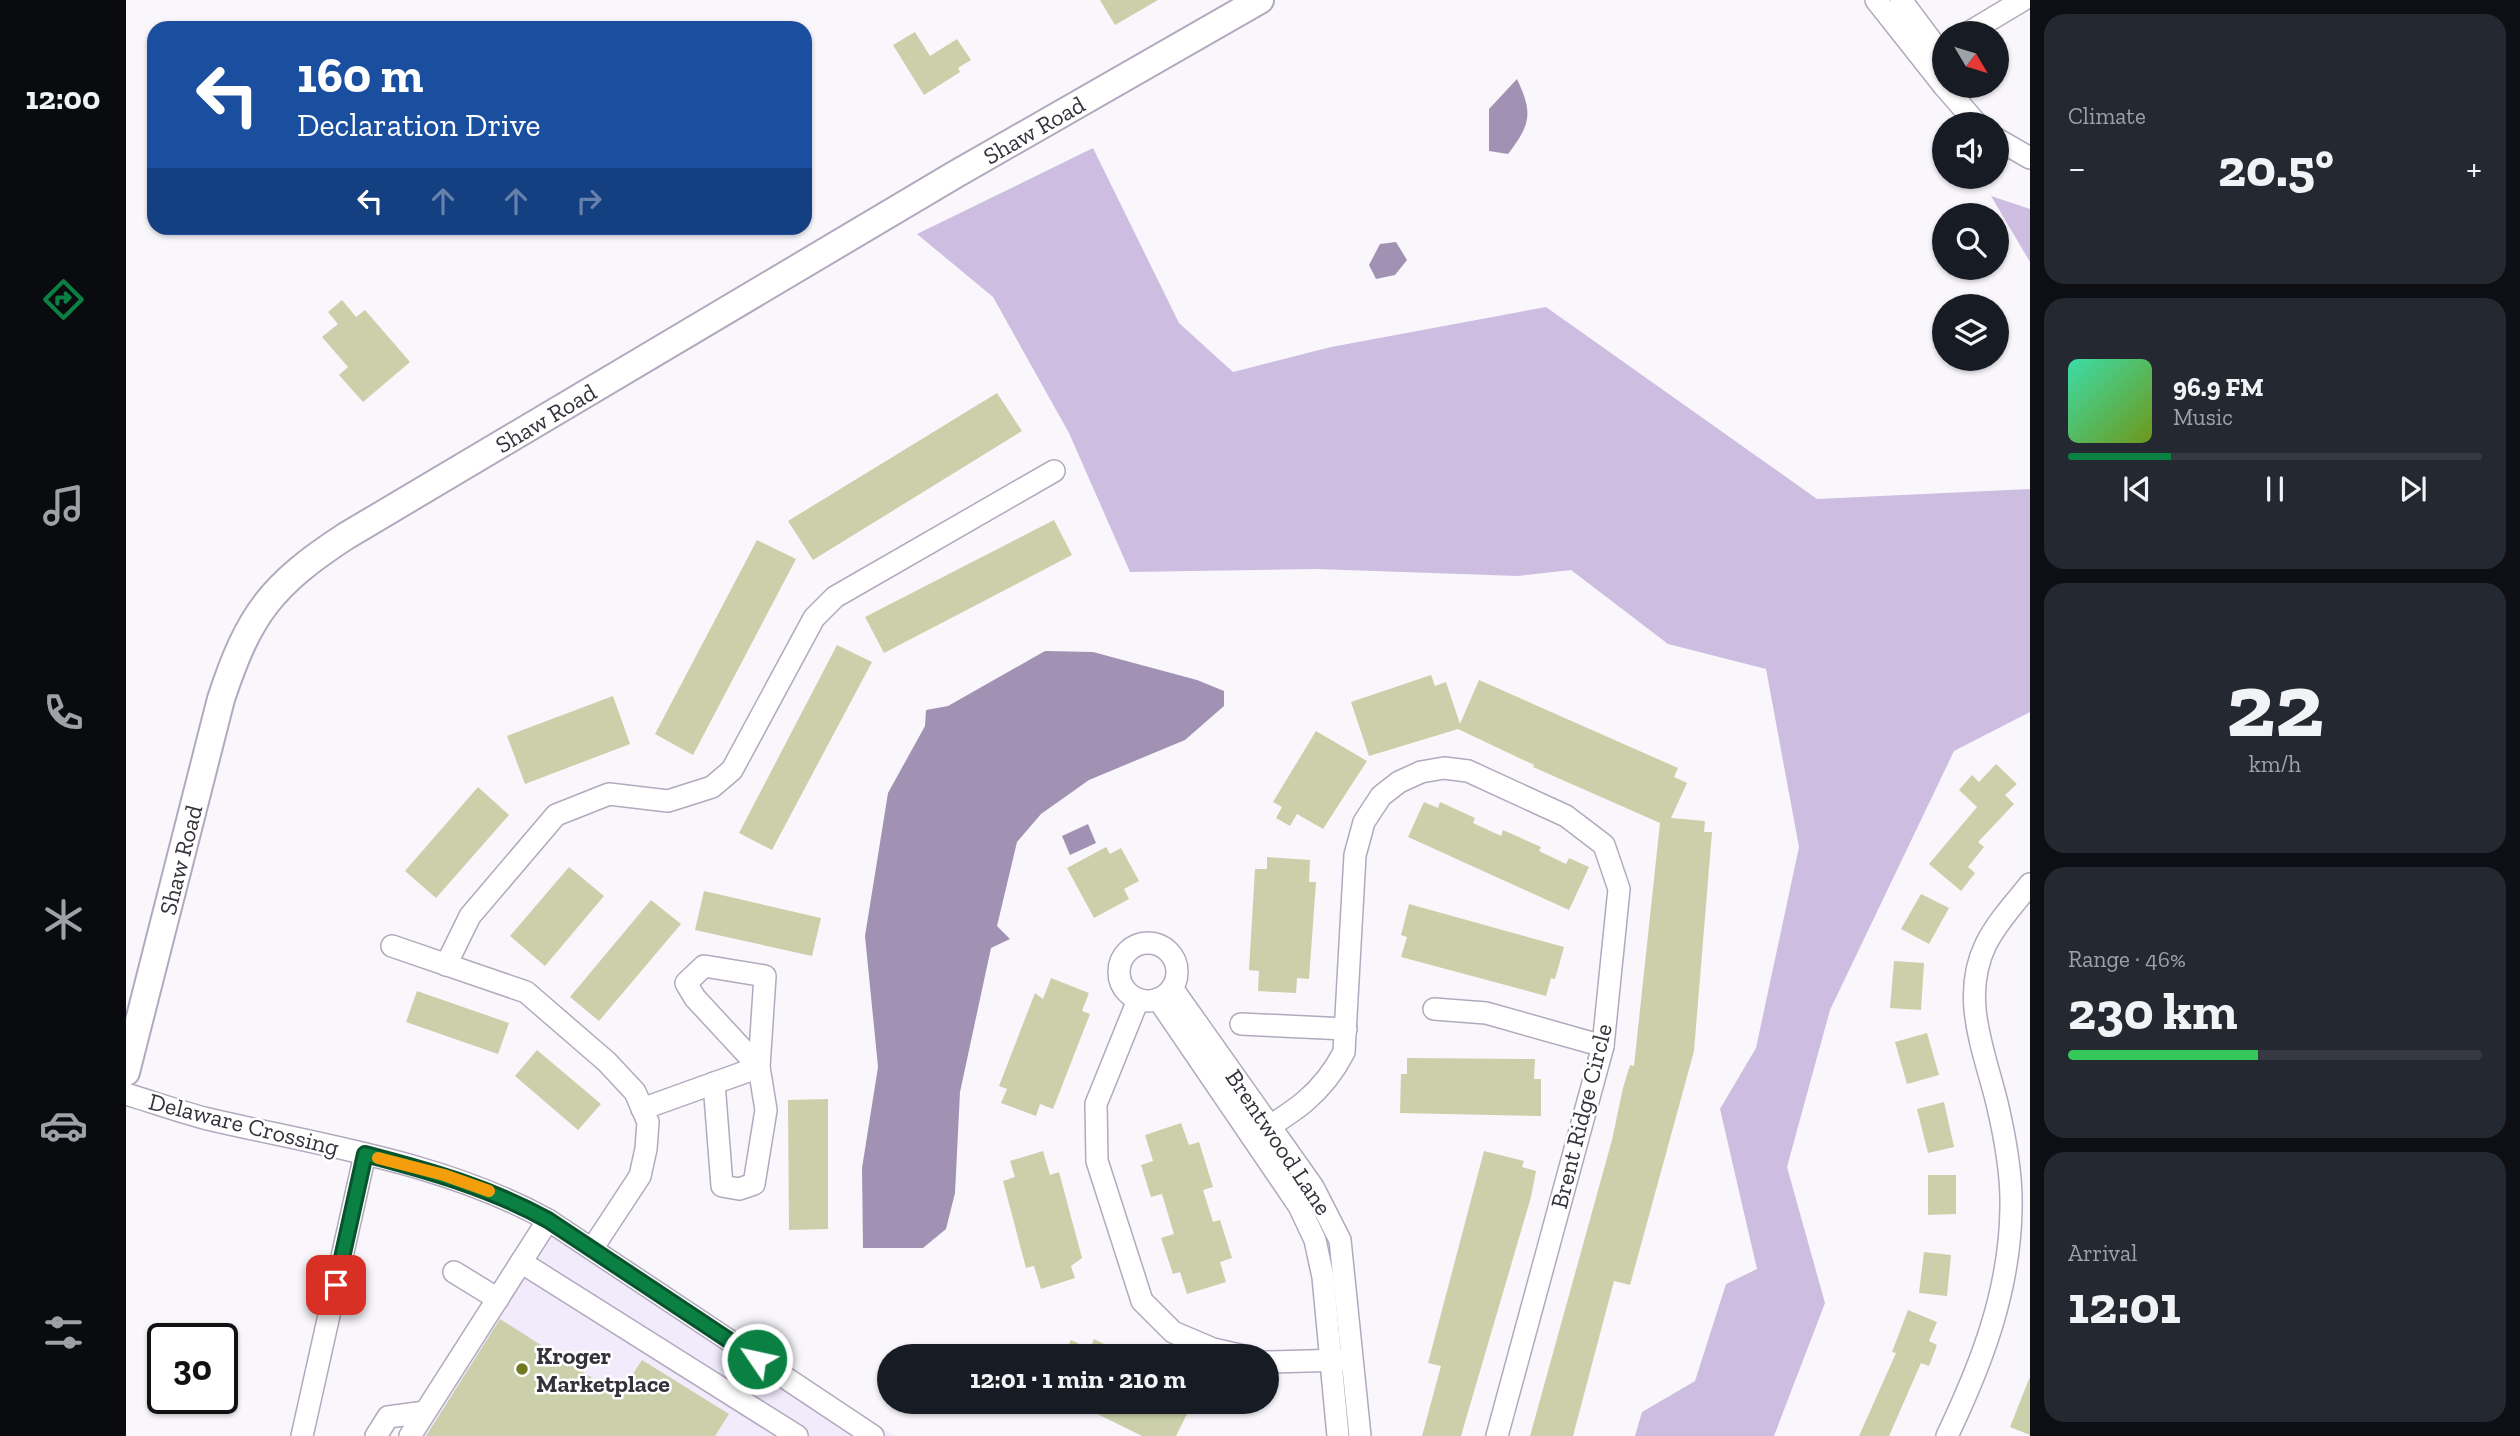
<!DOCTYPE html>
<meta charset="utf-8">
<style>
:root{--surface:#171b24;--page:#242831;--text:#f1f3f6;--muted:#9ea1a6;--line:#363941;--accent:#0b8043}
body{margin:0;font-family:"Zilla Slab",serif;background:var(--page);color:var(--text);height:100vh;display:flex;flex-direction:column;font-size:26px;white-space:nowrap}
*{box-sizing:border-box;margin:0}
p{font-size:23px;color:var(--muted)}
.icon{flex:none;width:38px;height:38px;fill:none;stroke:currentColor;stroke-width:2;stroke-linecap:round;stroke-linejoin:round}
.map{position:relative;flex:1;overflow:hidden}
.panel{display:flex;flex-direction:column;gap:14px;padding:14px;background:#0d0f14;width:490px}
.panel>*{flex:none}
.banner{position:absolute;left:21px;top:21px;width:665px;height:214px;border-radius:21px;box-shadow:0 2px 5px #0004;background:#1a4fa0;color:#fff;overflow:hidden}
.needle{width:46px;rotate:128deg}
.fabs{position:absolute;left:1806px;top:21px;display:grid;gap:14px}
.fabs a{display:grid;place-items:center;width:77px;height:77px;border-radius:50%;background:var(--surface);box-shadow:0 2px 5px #0004;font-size:35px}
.speed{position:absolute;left:21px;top:1323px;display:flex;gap:14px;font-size:35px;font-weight:700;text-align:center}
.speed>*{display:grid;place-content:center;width:91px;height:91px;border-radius:50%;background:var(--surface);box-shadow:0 2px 5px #0004;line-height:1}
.speed .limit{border:4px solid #111;border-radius:10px;background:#fff;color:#111}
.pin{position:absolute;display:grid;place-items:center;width:60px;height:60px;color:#fff;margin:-30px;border-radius:14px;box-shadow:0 4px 10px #0006}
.me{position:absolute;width:77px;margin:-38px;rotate:304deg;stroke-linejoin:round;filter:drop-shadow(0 0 5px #0008)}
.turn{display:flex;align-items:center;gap:24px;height:147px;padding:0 35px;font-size:32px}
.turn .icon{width:91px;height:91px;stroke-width:2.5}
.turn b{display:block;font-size:49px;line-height:60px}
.lanes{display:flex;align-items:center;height:66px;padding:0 35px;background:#0003;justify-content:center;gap:35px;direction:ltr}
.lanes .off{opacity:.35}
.big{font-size:52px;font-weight:700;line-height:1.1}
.panel .tile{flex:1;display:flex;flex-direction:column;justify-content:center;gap:10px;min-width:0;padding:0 24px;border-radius:21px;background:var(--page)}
.panel .dial{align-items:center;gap:0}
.dial b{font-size:91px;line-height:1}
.song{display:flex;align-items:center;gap:21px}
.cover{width:84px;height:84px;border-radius:10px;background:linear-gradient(135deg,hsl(160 70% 55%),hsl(80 70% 35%))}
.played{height:7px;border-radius:4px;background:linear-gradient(90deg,var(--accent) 25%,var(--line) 25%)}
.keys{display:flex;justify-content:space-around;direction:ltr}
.heat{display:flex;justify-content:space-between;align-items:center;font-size:38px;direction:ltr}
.charge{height:10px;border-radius:5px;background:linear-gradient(90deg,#34c759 46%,var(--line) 0)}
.trip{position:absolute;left:751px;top:1344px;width:402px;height:70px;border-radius:35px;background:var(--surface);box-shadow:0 2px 5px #0004;font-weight:700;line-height:70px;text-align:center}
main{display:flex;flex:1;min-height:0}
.tab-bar{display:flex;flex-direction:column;width:126px;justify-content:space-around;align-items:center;background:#090b0e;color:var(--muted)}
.tab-bar .icon{width:49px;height:49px}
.tab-bar .active{color:var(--accent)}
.tab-bar b{font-size:32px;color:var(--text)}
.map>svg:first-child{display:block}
.built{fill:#f2ebfc}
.forest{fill:#cdbee1}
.water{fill:#a192b3}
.building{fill:#cbd0aa}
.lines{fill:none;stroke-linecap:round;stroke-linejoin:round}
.minor-casing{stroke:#b2a9be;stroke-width:24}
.major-casing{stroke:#b2a9be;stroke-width:30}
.minor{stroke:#fff;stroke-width:21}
.major{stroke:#fff;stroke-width:26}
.route-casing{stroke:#07532c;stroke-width:18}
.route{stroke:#0b8043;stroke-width:12}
.slow{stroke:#f59e0b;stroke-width:12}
.poi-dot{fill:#717821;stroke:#fff;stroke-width:2.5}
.labels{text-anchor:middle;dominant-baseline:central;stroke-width:5;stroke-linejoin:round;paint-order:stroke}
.street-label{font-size:24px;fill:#35323a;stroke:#fff}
.poi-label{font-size:24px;font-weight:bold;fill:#35323a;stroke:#fff;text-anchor:start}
</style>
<main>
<nav class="tab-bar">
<b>12:00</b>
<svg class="icon active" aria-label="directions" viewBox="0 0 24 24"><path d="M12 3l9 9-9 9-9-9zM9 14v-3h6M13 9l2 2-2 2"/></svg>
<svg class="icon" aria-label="music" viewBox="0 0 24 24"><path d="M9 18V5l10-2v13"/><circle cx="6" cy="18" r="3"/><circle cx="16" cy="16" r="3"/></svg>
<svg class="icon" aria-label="phone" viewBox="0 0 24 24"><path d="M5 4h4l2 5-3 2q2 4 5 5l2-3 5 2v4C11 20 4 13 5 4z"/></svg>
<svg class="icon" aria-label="climate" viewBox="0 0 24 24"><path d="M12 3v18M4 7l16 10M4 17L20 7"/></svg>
<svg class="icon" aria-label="car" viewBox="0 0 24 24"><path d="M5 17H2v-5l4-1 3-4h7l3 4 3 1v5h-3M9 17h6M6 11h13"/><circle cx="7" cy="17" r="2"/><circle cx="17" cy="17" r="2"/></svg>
<svg class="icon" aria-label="filters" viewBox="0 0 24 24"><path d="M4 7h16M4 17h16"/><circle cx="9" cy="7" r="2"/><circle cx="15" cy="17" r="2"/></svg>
</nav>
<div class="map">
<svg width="1904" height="1436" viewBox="0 0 1904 1436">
<rect width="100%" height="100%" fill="#f9f7fc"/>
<!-- built -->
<path class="built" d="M422 1220 492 1266 769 1436H284Z"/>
<!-- forest -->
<g class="forest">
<path d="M967 148 1053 323 1107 372 1205 347 1420 307 1691 499 1904 489V712L1828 751 1704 1010 1661 1167 1699 1303 1648 1436H1509L1516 1412 1569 1381 1600 1284 1631 1269 1594 1109 1630 1048 1673 847 1640 669 1542 644 1445 570 1392 576 1190 569 1004 572 943 433 867 297 791 234Z"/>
<path d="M1865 196 1904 209V262Z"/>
</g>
<!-- water -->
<g class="water">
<path d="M1391 79C1407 113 1405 124 1382 154L1363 151V109Z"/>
<path d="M1270 242 1281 260 1269 275 1250 279 1243 265 1254 244Z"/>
<path d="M919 651 967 652 1071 680 1098 691V706L1059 740 963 780 915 814 891 842 871 926 884 939 865 948 834 1092 829 1193 820 1229 797 1248H737L736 1168 752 1067 739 936 762 793 799 726 800 710 822 706Z"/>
<path d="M962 824 970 843 944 855 936 836Z"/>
</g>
<!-- building -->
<g class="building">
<path d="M974 0H1032L989 25Z"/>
<path d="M789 32 804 56 831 39 845 60 832 68 834 72 798 95 767 45Z"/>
<path d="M216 300 230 317 239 310 284 362 237 402 213 375 222 367 196 337 212 324 202 312Z"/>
<path d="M871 393 896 431 687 560 662 521Z"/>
<path d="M928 520 946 555 758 653 739 617Z"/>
<path d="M631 540 670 559 567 755 529 734Z"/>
<path d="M711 645 746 662 646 850 613 833Z"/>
<path d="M1305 675 1309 686 1320 682 1334 724 1353 680 1552 768 1548 777 1561 783 1545 818 1579 821 1578 832H1586L1568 1051 1504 1285 1488 1281 1447 1436H1404L1486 1140 1497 1088 1504 1065 1508 1066 1534 823 1407 767 1408 765 1332 729 1243 756 1225 702Z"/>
<path d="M487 696 504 744 399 784 381 736Z"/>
<path d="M1190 731 1241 761 1197 829 1171 814 1164 826 1150 818 1156 807 1147 802Z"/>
<path d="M1870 764 1891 784 1879 795 1888 804 1852 842 1858 847 1842 867 1849 873 1835 891 1803 864 1851 807 1833 790 1846 775 1853 782Z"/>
<path d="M352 787 383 815 310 898 279 871Z"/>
<path d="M1298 802 1312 808 1314 802 1349 818 1347 823 1375 836 1377 830 1415 847 1413 851 1440 864 1443 858 1463 867 1443 910 1282 837Z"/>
<path d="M980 847 984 854 995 848 1013 881 998 889 1003 899 968 918 941 868Z"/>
<path d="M1141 857 1184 860 1183 882H1190L1183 979 1171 978 1170 993 1132 991 1133 971 1123 970 1129 869H1141Z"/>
<path d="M443 867 478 896 419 966 384 936Z"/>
<path d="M578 891 695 918 686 956 569 930Z"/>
<path d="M1795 894 1823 908 1803 944 1775 929Z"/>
<path d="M525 900 555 924 473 1021 444 997Z"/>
<path d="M1283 904 1438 947 1429 979 1425 978 1420 996 1275 957 1281 937 1275 935Z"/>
<path d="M1768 961 1798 963 1795 1010 1764 1008Z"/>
<path d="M925 978 963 993 956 1011 964 1014 927 1109 914 1104 910 1116 875 1103 881 1089 873 1086 909 993 917 999Z"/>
<path d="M291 991 383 1023 372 1054 280 1022Z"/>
<path d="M1801 1033 1813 1075 1781 1084 1769 1042Z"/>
<path d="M411 1050 475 1104 452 1130 389 1076Z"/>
<path d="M1281 1058 1409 1059 1408 1079H1415V1116L1274 1113 1275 1074H1281Z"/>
<path d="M702 1099V1229L663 1230 662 1100Z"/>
<path d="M1818 1102 1828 1147 1802 1153 1791 1109Z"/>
<path d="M1055 1123 1063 1145 1073 1142 1087 1187 1077 1190 1087 1222 1094 1220 1106 1258 1094 1262 1100 1282 1061 1294 1054 1272 1047 1274 1035 1238 1048 1234 1036 1194 1025 1197 1015 1165 1027 1161 1019 1135Z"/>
<path d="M917 1151 924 1175 933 1172 956 1258 945 1266 949 1278 915 1289 908 1266 900 1268 877 1181 889 1177 884 1161Z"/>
<path d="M1358 1151 1398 1161 1396 1167 1410 1171 1405 1197 1335 1436H1296L1315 1366 1302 1363Z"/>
<path d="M1802 1175H1830V1214L1802 1215Z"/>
<path d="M1798 1252 1825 1255 1821 1296 1793 1293Z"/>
<path d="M1782 1310 1811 1322 1803 1341 1811 1345 1803 1366 1795 1363 1763 1436H1733L1770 1353 1766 1352Z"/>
<path d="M374 1319 493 1395 516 1360 603 1414 589 1436H300Z"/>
<path d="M968 1339 1003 1356H937L945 1340 964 1349Z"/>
<path d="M1903 1379H1904V1435L1884 1427Z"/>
<path d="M947 1402H1067L1050 1436H1016Z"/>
</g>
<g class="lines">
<!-- minor casing -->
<g class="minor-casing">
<g id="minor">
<path d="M1750 0 1818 86"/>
<path d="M1775 0 1813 51 1818 48"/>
<path d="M1842 33 1897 0"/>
<path d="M1818 86 1851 124"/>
<path d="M1871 139 1904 158"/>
<circle cx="1022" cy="972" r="29"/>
<path d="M266 946 400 992 481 1062 509 1092 522 1122 520 1149 514 1176 466 1249"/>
<path d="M320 965 344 916 430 815 483 794 542 801 586 787 606 770 688 618 709 597 928 471"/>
<path d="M1046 988 1187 1187 1214 1240 1234 1436"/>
<path d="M1032 999 1173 1206 1189 1240 1197 1277 1212 1436"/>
<path d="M1012 1000 970 1104 971 1161 1016 1301 1047 1332 1087 1349 1118 1356"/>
<path d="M1308 1009 1360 1013 1477 1046"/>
<path d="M1115 1024 1220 1029"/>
<path d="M588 1083 596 1186 613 1189 628 1184 640 1110 633 1067 639 976 578 966 560 983 569 998 633 1067"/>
<path d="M0 1094C27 1102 54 1112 82 1119 197 1146 317 1162 422 1220L747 1436"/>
<path d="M516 1109 633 1067"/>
<path d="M1126 1137C1166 1113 1196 1095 1218 1052L1229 855 1238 822 1255 796 1273 782 1295 772 1318 768 1342 771 1440 816 1478 845 1493 889 1477 1046 1371 1436"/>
<path d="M395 1262 671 1436"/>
<path d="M328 1272 372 1299"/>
<path d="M1141 1362 1219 1360"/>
<path d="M176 1436 239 1154"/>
<path d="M250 1436 262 1417 299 1412"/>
<path d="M284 1436 422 1220"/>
<path d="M1821 1436C1856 1363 1884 1290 1885 1208 1886 1174 1879 1137 1871 1103 1858 1050 1834 997 1860 944 1871 922 1889 903 1904 884"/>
</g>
</g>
<!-- major casing -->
<g class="major-casing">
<g id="major">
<path id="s1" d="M0 1072 95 699C123 614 145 585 220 536L830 174 1134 0"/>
</g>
</g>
<!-- minor -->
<use href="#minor" class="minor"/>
<!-- major -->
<use href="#major" class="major"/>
</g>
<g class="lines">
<!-- route casing -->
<g class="route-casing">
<path id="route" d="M210 1285 239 1154C304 1171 364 1188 422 1220L631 1359"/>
</g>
<!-- route -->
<use href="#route" class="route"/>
<!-- slow -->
<path class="slow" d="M252 1158 318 1175 363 1191"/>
</g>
<!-- markers -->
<circle class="poi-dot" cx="396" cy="1369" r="7"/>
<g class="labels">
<!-- street labels -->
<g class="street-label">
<text stroke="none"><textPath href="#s1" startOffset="1395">Shaw Road</textPath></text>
<text stroke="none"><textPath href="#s1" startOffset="828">Shaw Road</textPath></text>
<text stroke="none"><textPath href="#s1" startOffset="219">Shaw Road</textPath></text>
<text transform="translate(1455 1116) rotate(-76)">Brent Ridge Circle</text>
<text transform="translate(118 1124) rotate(14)">Delaware Crossing</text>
<text transform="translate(1153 1142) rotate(56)">Brentwood Lane</text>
</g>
<!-- poi labels -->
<g class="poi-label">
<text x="410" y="1355">Kroger<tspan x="410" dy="28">Marketplace</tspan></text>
</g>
</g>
</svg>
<div class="fabs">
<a><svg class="needle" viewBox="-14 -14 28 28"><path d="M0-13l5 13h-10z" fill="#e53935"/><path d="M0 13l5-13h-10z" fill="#9ea1a6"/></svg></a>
<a><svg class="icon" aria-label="sound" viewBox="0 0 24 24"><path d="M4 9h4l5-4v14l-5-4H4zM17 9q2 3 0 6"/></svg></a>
<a><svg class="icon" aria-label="search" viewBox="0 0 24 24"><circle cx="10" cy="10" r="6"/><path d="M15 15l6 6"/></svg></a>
<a><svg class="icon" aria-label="layers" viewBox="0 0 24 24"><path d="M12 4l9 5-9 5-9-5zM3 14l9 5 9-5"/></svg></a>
</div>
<div class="speed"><div class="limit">30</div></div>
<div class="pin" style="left:210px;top:1285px;background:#d93025"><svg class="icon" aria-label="arrive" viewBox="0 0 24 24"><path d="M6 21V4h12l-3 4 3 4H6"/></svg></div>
<svg class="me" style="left:631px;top:1359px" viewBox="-20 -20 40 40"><circle r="17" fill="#0b8043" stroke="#fff" stroke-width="3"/><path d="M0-11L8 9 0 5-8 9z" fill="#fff"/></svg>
<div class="trip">12:01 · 1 min · 210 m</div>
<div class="banner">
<div class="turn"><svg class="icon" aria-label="left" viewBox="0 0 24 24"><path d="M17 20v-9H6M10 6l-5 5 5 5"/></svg><div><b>160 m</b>Declaration Drive</div></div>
<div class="lanes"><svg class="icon" aria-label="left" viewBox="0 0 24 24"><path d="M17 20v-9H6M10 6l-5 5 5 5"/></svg><svg class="icon off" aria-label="ahead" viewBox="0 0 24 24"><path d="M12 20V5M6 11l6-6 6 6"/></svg><svg class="icon off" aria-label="ahead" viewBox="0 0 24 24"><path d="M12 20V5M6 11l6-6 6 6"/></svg><svg class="icon off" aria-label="right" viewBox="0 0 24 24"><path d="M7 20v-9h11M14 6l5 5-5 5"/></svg></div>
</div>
</div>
<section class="panel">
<div class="tile"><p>Climate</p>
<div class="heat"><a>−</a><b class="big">20.5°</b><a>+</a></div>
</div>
<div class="tile">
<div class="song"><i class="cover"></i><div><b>96.9 FM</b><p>Music</p></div></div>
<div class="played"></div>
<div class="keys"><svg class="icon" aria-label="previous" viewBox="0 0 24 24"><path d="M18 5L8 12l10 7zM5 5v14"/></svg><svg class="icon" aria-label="pause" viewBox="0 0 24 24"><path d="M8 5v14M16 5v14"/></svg><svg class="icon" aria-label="next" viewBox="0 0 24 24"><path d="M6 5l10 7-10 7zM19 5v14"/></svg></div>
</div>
<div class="tile dial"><b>22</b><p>km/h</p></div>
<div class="tile"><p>Range · 46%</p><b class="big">230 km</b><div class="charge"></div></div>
<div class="tile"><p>Arrival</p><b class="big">12:01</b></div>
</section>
</main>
